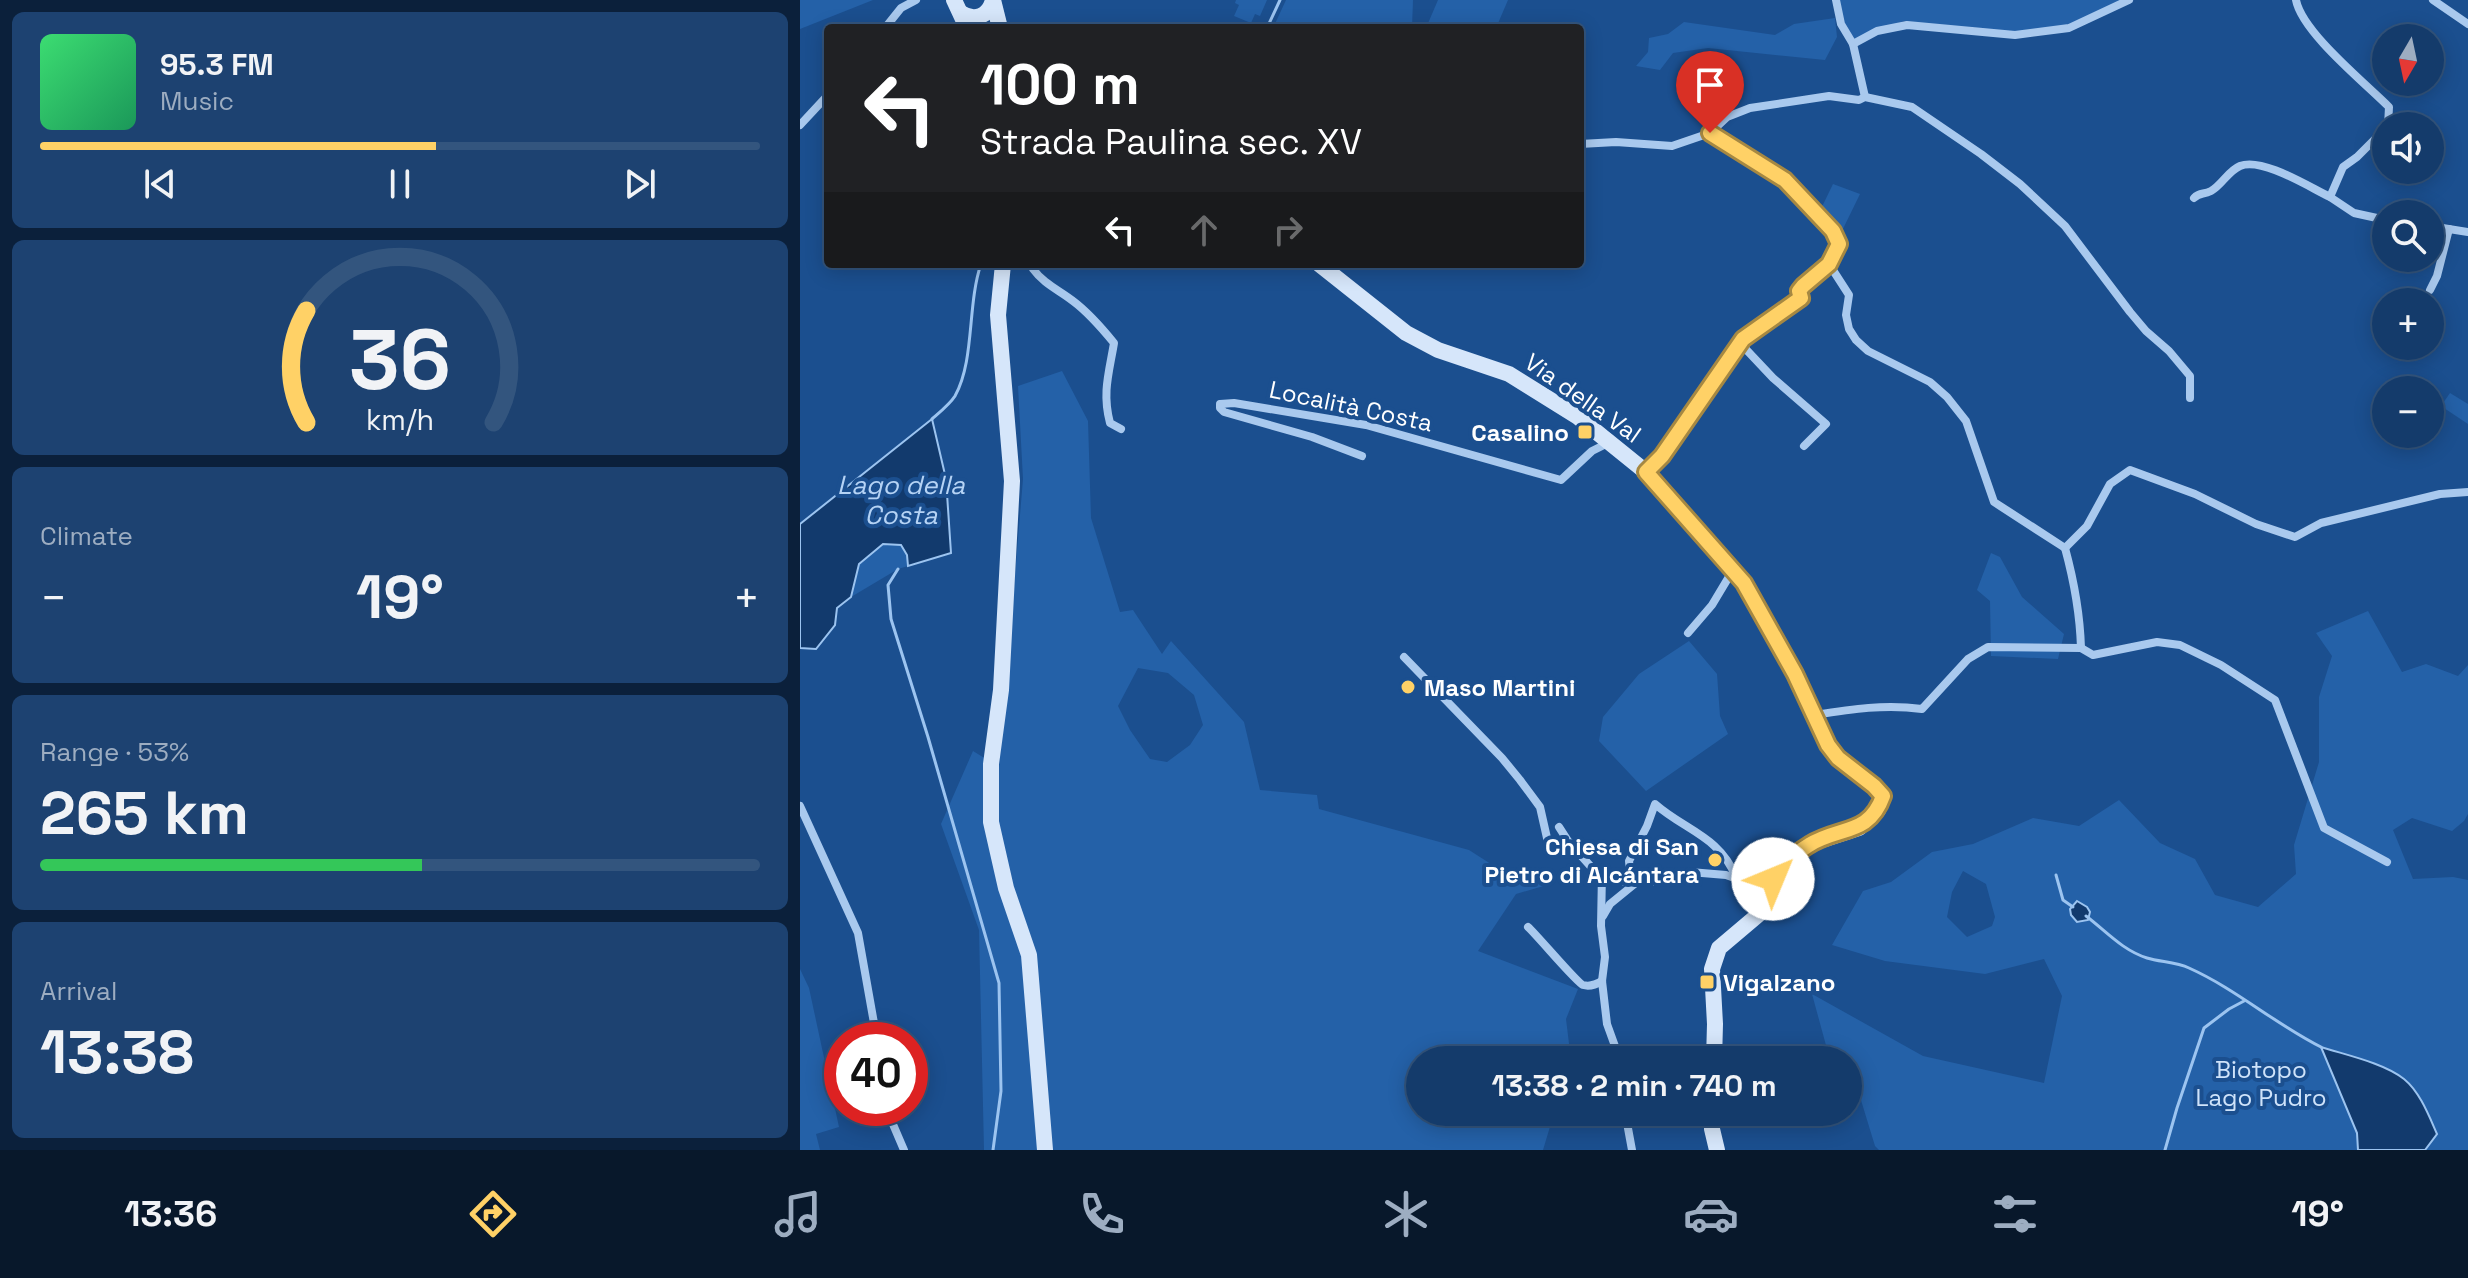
<!DOCTYPE html>
<meta charset="utf-8">
<style>
:root{--surface:#143b6b;--page:#1d4271;--text:#f1f3f6;--muted:#9dadc1;--line:#33557e;--accent:#ffd166}
body{margin:0;font-family:"Space Grotesk",sans-serif;background:var(--page);color:var(--text);height:100vh;display:flex;flex-direction:column;font-size:30px;white-space:nowrap}
*{box-sizing:border-box;margin:0}
p{font-size:26px;color:var(--muted)}
.icon{flex:none;width:44px;height:44px;fill:none;stroke:currentColor;stroke-width:2;stroke-linecap:round;stroke-linejoin:round}
.map{position:relative;flex:1;overflow:hidden}
.side{display:flex;flex-direction:column;gap:12px;padding:12px;background:#0b203b;width:800px}
.side>*{flex:none}
.hud{position:absolute;left:24px;top:24px;width:760px;height:244px;border-radius:8px;box-shadow:0 4px 20px #0003,0 0 0 2px var(--line);background:#202124;color:#fff;overflow:hidden}
.needle{width:52px;rotate:189deg}
.controls{position:absolute;left:1572px;top:24px;display:grid;gap:16px}
.controls a{display:grid;place-items:center;width:72px;height:72px;border-radius:50%;background:var(--surface);box-shadow:0 4px 20px #0003,0 0 0 2px var(--line);font-size:40px}
.speed{position:absolute;left:24px;top:1022px;display:flex;gap:16px;font-size:40px;font-weight:700;text-align:center}
.speed>*{display:grid;place-content:center;width:104px;height:104px;border-radius:50%;background:var(--surface);box-shadow:0 4px 20px #0003,0 0 0 2px var(--line);line-height:1}
.speed .limit{border:12px solid #d22;background:#fff;color:#111}
.pin{position:absolute;display:grid;place-items:center;width:68px;height:68px;color:#fff;margin:-82px -34px;border-radius:50% 50% 50% 0;rotate:-45deg;box-shadow:0 0 8px #0007}
.pin .icon{rotate:45deg}
.me{position:absolute;width:88px;margin:-44px;rotate:45deg;stroke-linejoin:round;filter:drop-shadow(0 0 6px #0008)}
.turn{display:flex;align-items:center;gap:28px;height:168px;padding:0 24px;font-size:36px}
.turn .icon{width:104px;height:104px;stroke-width:2.5}
.turn b{display:block;font-size:56px;line-height:68px}
.lanes{display:flex;align-items:center;height:76px;padding:0 24px;background:#0003;justify-content:center;gap:40px;direction:ltr}
.lanes .off{opacity:.35}
.big{font-size:60px;font-weight:700;line-height:1.1}
.side .widget{flex:1;display:flex;flex-direction:column;justify-content:center;gap:12px;min-width:0;padding:0 28px;border-radius:12px;background:var(--page)}
.side .dial{align-items:center;gap:0}
.dial svg{height:208px;overflow:visible;fill:none;stroke:var(--line);stroke-width:7;stroke-linecap:round;text-anchor:middle}
.dial text{fill:var(--text);stroke:none}
.song{display:flex;align-items:center;gap:24px}
.cover{width:96px;height:96px;border-radius:12px;background:linear-gradient(135deg,hsl(140 70% 55%),hsl(150 70% 35%))}
.played{height:8px;border-radius:4px;background:linear-gradient(90deg,var(--accent) 55%,var(--line) 55%)}
.keys{display:flex;justify-content:space-around;direction:ltr}
.heat{display:flex;justify-content:space-between;align-items:center;font-size:44px;direction:ltr}
.charge{height:12px;border-radius:6px;background:linear-gradient(90deg,#34c759 53%,var(--line) 0)}
.trip{position:absolute;left:606px;top:1046px;width:456px;height:80px;border-radius:40px;background:var(--surface);box-shadow:0 4px 20px #0003,0 0 0 2px var(--line);font-weight:700;line-height:80px;text-align:center}
.menu{display:flex;height:128px;justify-content:space-around;align-items:center;background:#08182b;color:var(--muted)}
.menu .icon{width:56px;height:56px}
.menu .on{color:var(--accent)}
.menu b{font-size:36px;color:var(--text)}
main{display:flex;flex:1;min-height:0}
.map>svg:first-child{display:block}
.green{fill:#2461a8;fill-rule:evenodd}
.water{fill:#123a6d;stroke:#9cc4f0;stroke-width:2}
.lines{fill:none;stroke-linecap:round;stroke-linejoin:round}
.stream{stroke:#9cc4f0;stroke-width:3}
.street{stroke:#a9c9ee;stroke-width:8}
.secondary{stroke:#d6e6fa;stroke-width:16}
.route-casing{stroke:#a68842;stroke-width:20}
.route{stroke:#ffd166;stroke-width:14}
.poi-dot{fill:#ffd166;stroke:#1b4f8f;stroke-width:3}
.labels{text-anchor:middle;dominant-baseline:central;stroke-width:8;stroke-linejoin:round;paint-order:stroke}
.street-label{font-size:24px;fill:#fff;stroke:#1b4f8f}
.poi-label{font-size:24px;font-weight:bold;fill:#fff;stroke:#1b4f8f;text-anchor:end}
.park-label{font-size:24px;fill:#cfe3fa;stroke:#1b4f8f}
.water-label{font-size:26px;font-style:italic;fill:#b5d3f5;stroke:#1b4f8f}
</style>
<main>
<section class="side">
<div class="widget">
<div class="song"><i class="cover"></i><div><b>95.3 FM</b><p>Music</p></div></div>
<div class="played"></div>
<div class="keys"><svg class="icon" aria-label="previous" viewBox="0 0 24 24"><path d="M18 5L8 12l10 7zM5 5v14"/></svg><svg class="icon" aria-label="pause" viewBox="0 0 24 24"><path d="M8 5v14M16 5v14"/></svg><svg class="icon" aria-label="next" viewBox="0 0 24 24"><path d="M6 5l10 7-10 7zM19 5v14"/></svg></div>
</div>
<div class="widget dial"><svg viewBox="0 0 100 80">
<path d="M14 69A42 42 0 1 1 86 69"/>
<path d="M14 69A42 42 0 0 1 14 26" stroke="#ffd166"/>
<text x="50" y="56" font-size="32" font-weight="700">36</text>
<text x="50" y="72" font-size="11">km/h</text>
</svg></div>
<div class="widget"><p>Climate</p>
<div class="heat"><a>−</a><b class="big">19°</b><a>+</a></div>
</div>
<div class="widget"><p>Range · 53%</p><b class="big">265 km</b><div class="charge"></div></div>
<div class="widget"><p>Arrival</p><b class="big">13:38</b></div>
</section>
<div class="map">
<svg width="1668" height="1150" viewBox="0 0 1668 1150">
<rect width="100%" height="100%" fill="#1b4f8f"/>
<!-- green -->
<g class="green">
<path d="M0 0H73L0 29Z"/>
<path d="M436 0H467L460 16 455 14 451 23 434 16 439 5 435 3Z"/>
<path d="M486 0H613L612 28H473Z"/>
<path d="M638 0H708L696 28H626Z"/>
<path d="M1037 0H1324L1268 26 1215 33 1123 25 1104 21 1077 30 1054 42 1042 23Z"/>
<path d="M1035 18 1037 37 1025 60 908 48 873 53 860 70 836 66 848 52 849 38 868 34 884 22 975 35 994 24Z"/>
<path d="M1033 184 1060 194 1040 235 1018 215Z"/>
<path d="M262 371 288 421 291 518 320 612 333 610 362 654 371 641 444 722 460 790 517 795 519 809 669 850 694 866 747 885 716 894 678 951 778 989 766 1019 771 1060H620V1112H778L779 1124 752 1120 743 1150H184L179 930 141 824 173 751 199 767 223 479 218 386ZM338 668 368 673 394 695 403 725 390 745 367 762 350 759 330 730 318 706Z"/>
<path d="M1650 393 1668 404V424L1641 406Z"/>
<path d="M83 544 101 545 107 555 108 566 98 569 51 597 59 564Z"/>
<path d="M1191 553 1200 557 1222 597 1264 634 1258 659 1191 656 1190 601 1177 590Z"/>
<path d="M1568 611 1602 672 1626 664 1658 676 1668 665V814L1664 821 1652 831 1612 818 1593 830 1613 879 1653 877 1668 880V1150H1079L1075 1146 1053 1074H1048V1060H1030L1012 994 1123 1056 1244 1083 1262 996 1244 959 1185 974 1085 961 1032 945 1063 891 1091 882 1132 852 1173 844 1233 818 1279 826 1319 800 1360 843 1395 859 1415 895 1458 907 1496 874 1494 845 1519 762V697L1532 656 1516 633ZM1163 871 1186 884 1195 917 1192 926 1167 937 1147 917 1152 892Z"/>
<path d="M889 641 917 674 920 716 928 734 846 791 799 741 803 717 839 674Z"/>
<path d="M0 969 9 988 39 1127 16 1134 20 1150H0Z"/>
</g>
<!-- water -->
<g class="water">
<path d="M132 419 146 479 151 553 108 566 107 555 101 545 83 544 59 564 51 597 37 608 35 625 16 649 0 648V524Z"/>
<path d="M1277 901 1287 907 1290 912 1288 920 1277 922 1271 915 1270 909Z"/>
<path d="M1521 1047C1546 1055 1584 1063 1604 1079 1620 1092 1629 1116 1637 1134L1625 1150H1558L1557 1133Z"/>
</g>
<g class="lines">
<!-- stream -->
<g class="stream">
<path d="M467 28 480 0"/>
<path d="M132 419C140 412 150 404 155 396 175 360 167 305 181 264"/>
<path d="M98 569 88 585 91 619 128 737 199 983 201 1091 193 1150"/>
<path d="M1256 875 1263 900 1273 907"/>
<path d="M1286 916C1306 931 1322 950 1347 958 1360 962 1376 962 1389 968 1436 989 1475 1024 1521 1047"/>
<path d="M1365 1150 1377 1108 1404 1028 1429 1009 1444 1001"/>
</g>
<!-- street -->
<g class="street">
<path d="M1036 0 1041 24 1053 44 1065 97"/>
<path d="M1496 0C1502 32 1564 82 1589 107L1588 126"/>
<path d="M1633 0 1668 24"/>
<path d="M85 28 101 8 116 0"/>
<path d="M1053 44 1077 31 1107 25 1215 35 1269 28 1329 0"/>
<path d="M0 125 28 95"/>
<path d="M780 144 816 142 872 146 910 133 927 117 950 108 1029 96 1059 100 1065 97 1112 107 1181 154 1220 184 1265 226 1330 312 1346 331 1369 351 1390 376V398"/>
<path d="M1530 197 1554 213 1586 220"/>
<path d="M1394 198C1400 192 1403 195 1411 191 1422 185 1428 171 1440 166 1462 157 1509 187 1530 197L1543 167 1557 157 1586 128"/>
<path d="M1630 226 1668 232"/>
<path d="M234 264 233 269C244 284 259 290 273 301 289 313 301 327 314 343 309 373 302 393 310 423L321 429"/>
<path d="M1029 264 1049 295 1046 315 1049 329 1056 340 1068 351 1130 382 1147 397 1166 421 1194 502 1265 548"/>
<path d="M1630 290 1637 276 1649 229"/>
<path d="M940 343 973 378 1026 424 1004 446"/>
<path d="M562 456 512 437 424 412 420 408V404L434 403 566 425 761 480 792 451 808 443"/>
<path d="M846 472 862 456 943 339 1001 298 999 291 1003 286 1029 264 1039 244 1033 231 985 180 910 133"/>
<path d="M1265 548 1287 526 1310 484 1330 470 1395 494 1456 524 1495 537 1521 523 1640 494 1668 492"/>
<path d="M1265 548C1274 581 1280 614 1281 648"/>
<path d="M888 633 912 605 933 570"/>
<path d="M604 657 702 758 720 780 740 807 747 838"/>
<path d="M1015 715C1052 709 1085 704 1122 709L1168 659 1188 647 1281 648 1293 655 1357 642 1380 645 1421 665 1475 700 1524 828 1587 862"/>
<path d="M0 806 58 933 77 1040"/>
<path d="M759 827 768 841 793 869 825 882H855L890 872 926 875 954 885 966 884"/>
<path d="M802 873 801 926 805 957 802 981 807 1024 820 1060"/>
<path d="M975 877 981 881H994"/>
<path d="M831 880 829 861 847 826 855 804C886 831 919 836 936 877"/>
<path d="M803 916 810 904 837 882"/>
<path d="M728 927C737 935 777 983 783 985 790 987 797 984 802 981"/>
<path d="M89 1108 92 1122 104 1150"/>
<path d="M825 1112 832 1150"/>
</g>
<!-- secondary -->
<g class="secondary">
<path d="M154 0 167 28"/>
<path d="M193 0 200 28"/>
<path d="M161 13C175 22 189 16 193 0"/>
<path d="M203 264 198 315 212 481 201 690 191 764V822L206 888 229 955 245 1150"/>
<path d="M519 264 606 333 638 350 709 374 778 417 846 472 944 583 995 674 1028 745 1038 758 1074 786 1083 796 1078 810 1059 828 1010 844 981 867 973 879 966 884 958 915 919 948 912 969 915 1024 914 1060"/>
<path d="M912 1112V1129L917 1150"/>
</g>
</g>
<g class="lines">
<!-- route casing -->
<g class="route-casing">
<path id="route" d="M910 133 985 180 1033 231 1039 244 1029 264 1003 286 999 291 1001 298 943 339 862 456 846 472 944 583 995 674 1028 745 1038 758 1074 786 1083 796C1069 836 1039 826 1009 845 994 854 982 866 973 879"/>
</g>
<!-- route -->
<use href="#route" class="route"/>
</g>
<!-- markers -->
<g class="poi-dot">
<rect x="777" y="424" width="16" height="16" rx="4"/>
<circle cx="608" cy="687" r="8"/>
<circle cx="915" cy="860" r="8"/>
<rect x="899" y="974" width="16" height="16" rx="4"/>
</g>
<g class="labels">
<!-- street labels -->
<g class="street-label">
<text transform="translate(783 398) rotate(35)">Via della Val</text>
<text transform="translate(551 406) rotate(12)">Località Costa</text>
</g>
<!-- poi labels -->
<g class="poi-label">
<text x="769" y="432">Casalino</text>
<text x="624" y="687" text-anchor="start">Maso Martini</text>
<text x="899" y="846">Chiesa di San<tspan x="899" dy="28">Pietro di Alcántara</tspan></text>
<text x="923" y="982" text-anchor="start">Vigalzano</text>
</g>
<!-- park labels -->
<g class="park-label">
<text x="1461" y="1069">Biotopo<tspan x="1461" dy="28">Lago Pudro</tspan></text>
</g>
<!-- water labels -->
<g class="water-label">
<text x="101" y="485">Lago della<tspan x="101" dy="30">Costa</tspan></text>
</g>
</g>
</svg>
<div class="controls">
<a><svg class="needle" viewBox="-14 -14 28 28"><path d="M0-13l5 13h-10z" fill="#e53935"/><path d="M0 13l5-13h-10z" fill="#9dadc1"/></svg></a>
<a><svg class="icon" aria-label="sound" viewBox="0 0 24 24"><path d="M4 9h4l5-4v14l-5-4H4zM17 9q2 3 0 6"/></svg></a>
<a><svg class="icon" aria-label="search" viewBox="0 0 24 24"><circle cx="10" cy="10" r="6"/><path d="M15 15l6 6"/></svg></a>
<a>+</a>
<a>−</a>
</div>
<div class="speed"><div class="limit">40</div></div>
<div class="pin" style="left:910px;top:133px;background:#d93025"><svg class="icon" aria-label="arrive" viewBox="0 0 24 24"><path d="M6 21V4h12l-3 4 3 4H6"/></svg></div>
<svg class="me" style="left:973px;top:879px" viewBox="-20 -20 40 40"><circle r="19" fill="#fff"/><path d="M0-13L10 11 0 6-10 11z" fill="#ffd166"/></svg>
<div class="trip">13:38 · 2 min · 740 m</div>
<div class="hud">
<div class="turn"><svg class="icon" aria-label="left" viewBox="0 0 24 24"><path d="M17 20v-9H6M10 6l-5 5 5 5"/></svg><div><b>100 m</b>Strada Paulina sec. XV</div></div>
<div class="lanes"><svg class="icon" aria-label="left" viewBox="0 0 24 24"><path d="M17 20v-9H6M10 6l-5 5 5 5"/></svg><svg class="icon off" aria-label="ahead" viewBox="0 0 24 24"><path d="M12 20V5M6 11l6-6 6 6"/></svg><svg class="icon off" aria-label="right" viewBox="0 0 24 24"><path d="M7 20v-9h11M14 6l5 5-5 5"/></svg></div>
</div>
</div>
</main>
<nav class="menu">
<b>13:36</b>
<svg class="icon on" aria-label="directions" viewBox="0 0 24 24"><path d="M12 3l9 9-9 9-9-9zM9 14v-3h6M13 9l2 2-2 2"/></svg>
<svg class="icon" aria-label="music" viewBox="0 0 24 24"><path d="M9 18V5l10-2v13"/><circle cx="6" cy="18" r="3"/><circle cx="16" cy="16" r="3"/></svg>
<svg class="icon" aria-label="phone" viewBox="0 0 24 24"><path d="M5 4h4l2 5-3 2q2 4 5 5l2-3 5 2v4C11 20 4 13 5 4z"/></svg>
<svg class="icon" aria-label="climate" viewBox="0 0 24 24"><path d="M12 3v18M4 7l16 10M4 17L20 7"/></svg>
<svg class="icon" aria-label="car" viewBox="0 0 24 24"><path d="M5 17H2v-5l4-1 3-4h7l3 4 3 1v5h-3M9 17h6M6 11h13"/><circle cx="7" cy="17" r="2"/><circle cx="17" cy="17" r="2"/></svg>
<svg class="icon" aria-label="filters" viewBox="0 0 24 24"><path d="M4 7h16M4 17h16"/><circle cx="9" cy="7" r="2"/><circle cx="15" cy="17" r="2"/></svg>
<b>19°</b>
</nav>
